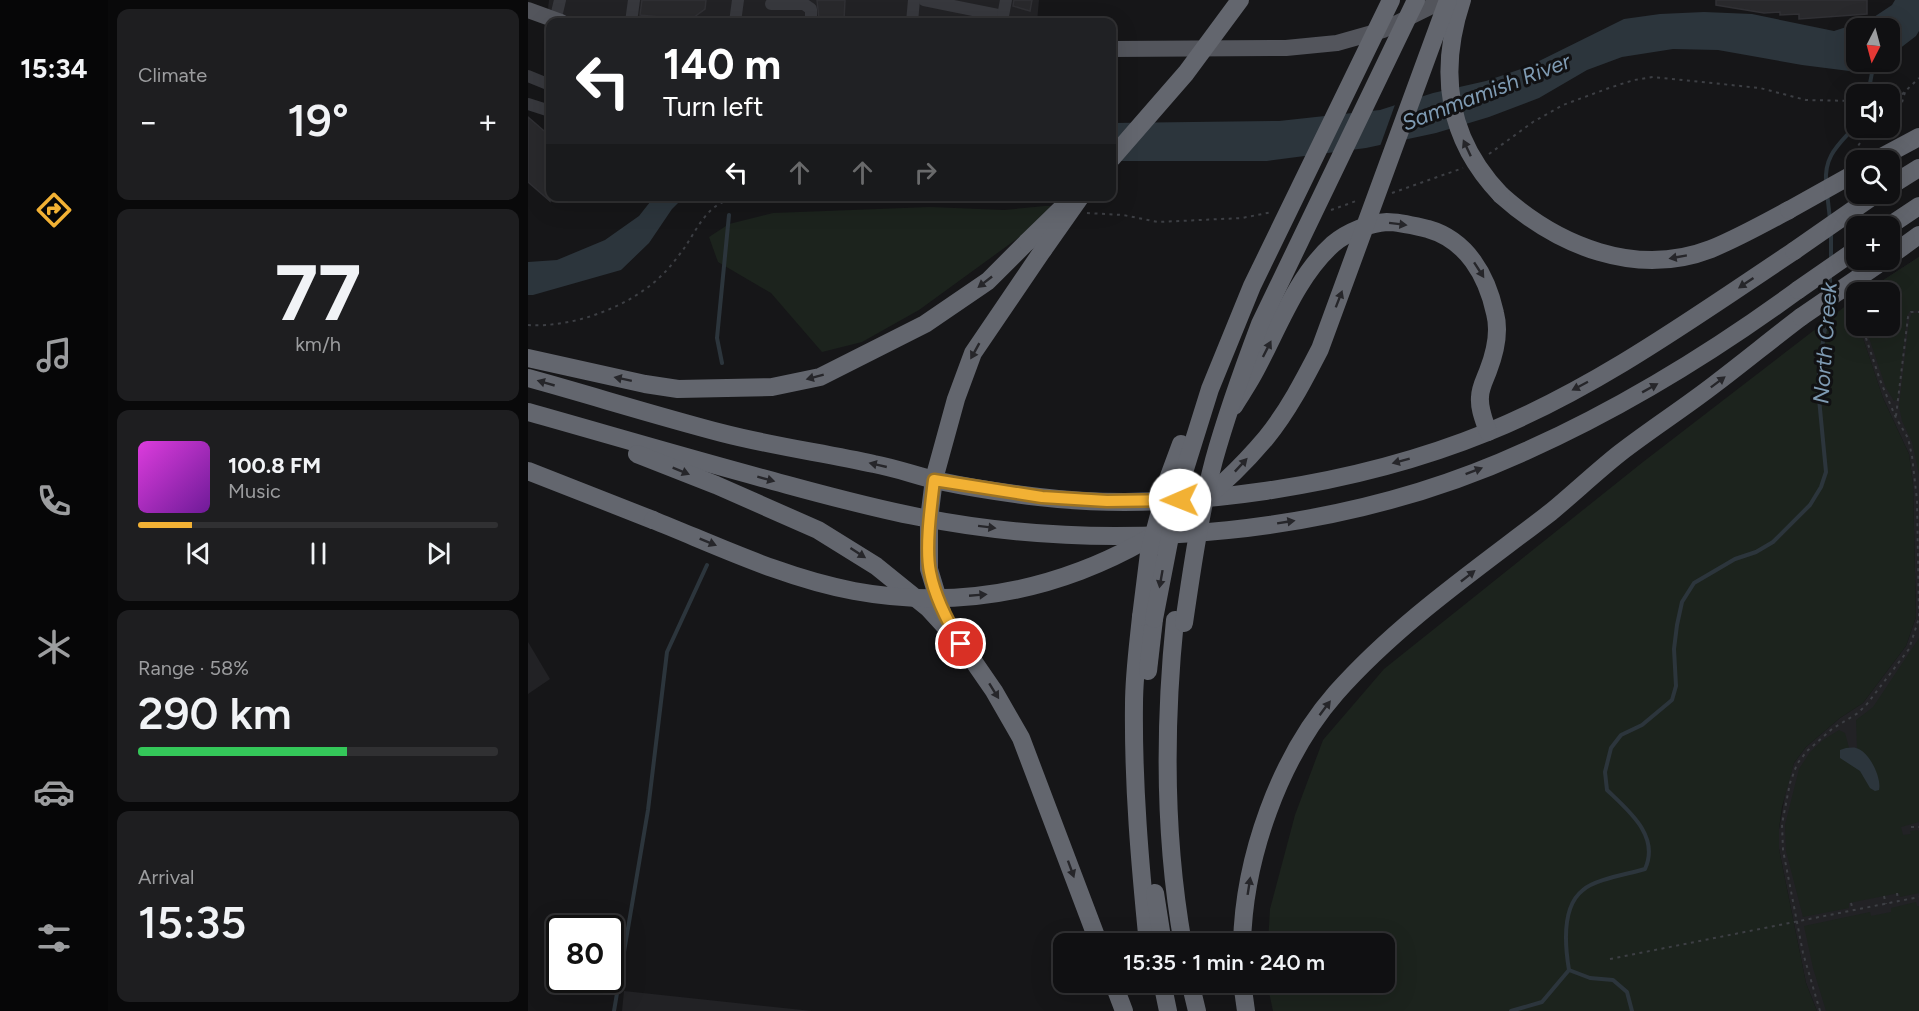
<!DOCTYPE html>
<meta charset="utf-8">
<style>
:root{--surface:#101012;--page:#1e1e20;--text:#f1f3f6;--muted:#9c9d9f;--line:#303032;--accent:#f2b134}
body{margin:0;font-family:Figtree,sans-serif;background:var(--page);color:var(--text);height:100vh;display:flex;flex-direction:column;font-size:22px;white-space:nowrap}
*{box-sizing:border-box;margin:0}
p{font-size:20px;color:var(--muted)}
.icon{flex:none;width:33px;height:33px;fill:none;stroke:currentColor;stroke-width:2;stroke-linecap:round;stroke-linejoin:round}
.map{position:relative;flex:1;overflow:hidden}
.panel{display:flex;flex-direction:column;gap:9px;padding:9px;background:#09090a;width:420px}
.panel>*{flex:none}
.top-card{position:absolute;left:18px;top:18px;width:570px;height:183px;border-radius:12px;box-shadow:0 6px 24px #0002,0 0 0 2px var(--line);background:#202124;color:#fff;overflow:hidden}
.needle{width:39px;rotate:186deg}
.tools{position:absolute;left:1318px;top:18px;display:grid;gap:12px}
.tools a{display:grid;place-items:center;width:54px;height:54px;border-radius:12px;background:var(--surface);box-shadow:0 6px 24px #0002,0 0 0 2px var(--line);font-size:30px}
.speed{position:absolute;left:18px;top:915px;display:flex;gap:12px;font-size:30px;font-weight:700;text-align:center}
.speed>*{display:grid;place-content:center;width:78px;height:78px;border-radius:50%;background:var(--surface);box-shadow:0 6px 24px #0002,0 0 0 2px var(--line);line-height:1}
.speed .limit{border:3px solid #111;border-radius:9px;background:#fff;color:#111}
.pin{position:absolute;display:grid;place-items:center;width:51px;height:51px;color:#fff;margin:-26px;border:3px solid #fff;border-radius:50%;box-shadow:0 2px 6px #0007}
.me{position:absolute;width:66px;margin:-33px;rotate:269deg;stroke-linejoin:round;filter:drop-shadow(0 0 4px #0008)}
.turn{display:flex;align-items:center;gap:21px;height:126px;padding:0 18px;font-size:27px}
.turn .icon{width:78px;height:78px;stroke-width:2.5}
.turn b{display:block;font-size:42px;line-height:51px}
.lanes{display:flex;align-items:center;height:57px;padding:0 18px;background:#0003;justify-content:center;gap:30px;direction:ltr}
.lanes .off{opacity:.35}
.big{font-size:45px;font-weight:600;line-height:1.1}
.panel .tile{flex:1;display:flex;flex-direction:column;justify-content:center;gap:9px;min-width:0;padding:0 21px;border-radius:12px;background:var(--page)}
.panel .dial{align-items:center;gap:0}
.dial b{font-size:78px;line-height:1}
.song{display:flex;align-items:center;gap:18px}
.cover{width:72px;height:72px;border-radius:9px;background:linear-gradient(135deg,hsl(300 70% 55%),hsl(280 70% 35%))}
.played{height:6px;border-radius:3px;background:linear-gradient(90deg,var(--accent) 15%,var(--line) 15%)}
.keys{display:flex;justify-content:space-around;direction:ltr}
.heat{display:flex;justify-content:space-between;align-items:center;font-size:33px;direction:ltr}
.charge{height:9px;border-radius:4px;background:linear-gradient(90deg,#34c759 58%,var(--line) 0)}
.trip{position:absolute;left:525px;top:933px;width:342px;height:60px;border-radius:12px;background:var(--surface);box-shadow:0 6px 24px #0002,0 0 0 2px var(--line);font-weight:600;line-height:60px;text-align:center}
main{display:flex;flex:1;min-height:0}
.tab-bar{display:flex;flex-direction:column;width:108px;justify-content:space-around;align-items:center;background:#060607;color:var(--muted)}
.tab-bar .icon{width:42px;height:42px}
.tab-bar .active{color:var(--accent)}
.tab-bar b{font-size:27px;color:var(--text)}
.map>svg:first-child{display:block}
.built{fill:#222225}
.green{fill:#1c231d}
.water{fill:#2c353c}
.pier{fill:#161618}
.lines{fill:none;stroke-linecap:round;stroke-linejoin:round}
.stream{stroke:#2c353c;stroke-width:4}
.building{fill:#29292c;stroke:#303034;stroke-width:1.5}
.path{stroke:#3d3f44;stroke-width:2;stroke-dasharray:3 4.5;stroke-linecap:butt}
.minor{stroke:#37383d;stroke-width:12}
.major{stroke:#53555c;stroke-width:16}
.highway{stroke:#63666e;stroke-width:18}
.highway-bridge{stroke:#63666e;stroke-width:18}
.oneway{fill:#26262a}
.route-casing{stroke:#9d7322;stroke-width:15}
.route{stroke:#f2b134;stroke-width:10}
.labels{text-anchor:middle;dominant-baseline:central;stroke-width:6;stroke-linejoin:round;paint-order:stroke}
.water-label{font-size:22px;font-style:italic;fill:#7f9bb3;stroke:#111113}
</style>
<main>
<nav class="tab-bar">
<b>15:34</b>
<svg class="icon active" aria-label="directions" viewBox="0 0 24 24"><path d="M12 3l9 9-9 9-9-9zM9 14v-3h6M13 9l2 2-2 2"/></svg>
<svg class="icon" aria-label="music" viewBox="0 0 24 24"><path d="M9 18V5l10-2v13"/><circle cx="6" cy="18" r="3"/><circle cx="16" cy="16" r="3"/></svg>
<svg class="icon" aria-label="phone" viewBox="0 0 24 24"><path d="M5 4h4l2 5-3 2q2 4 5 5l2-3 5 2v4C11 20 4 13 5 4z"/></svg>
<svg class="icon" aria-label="climate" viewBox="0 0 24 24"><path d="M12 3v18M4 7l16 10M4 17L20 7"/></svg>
<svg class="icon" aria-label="car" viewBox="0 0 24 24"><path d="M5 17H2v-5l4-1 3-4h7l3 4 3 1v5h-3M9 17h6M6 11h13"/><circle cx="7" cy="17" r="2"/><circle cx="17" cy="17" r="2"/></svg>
<svg class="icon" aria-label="filters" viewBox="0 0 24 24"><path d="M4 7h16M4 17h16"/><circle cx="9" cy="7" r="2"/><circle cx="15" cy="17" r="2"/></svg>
</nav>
<section class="panel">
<div class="tile"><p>Climate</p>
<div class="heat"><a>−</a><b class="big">19°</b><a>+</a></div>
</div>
<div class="tile dial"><b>77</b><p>km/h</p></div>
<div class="tile">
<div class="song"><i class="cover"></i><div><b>100.8 FM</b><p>Music</p></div></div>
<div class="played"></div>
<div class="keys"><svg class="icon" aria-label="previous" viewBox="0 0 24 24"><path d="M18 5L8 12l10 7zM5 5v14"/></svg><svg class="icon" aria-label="pause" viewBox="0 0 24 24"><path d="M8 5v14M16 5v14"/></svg><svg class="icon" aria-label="next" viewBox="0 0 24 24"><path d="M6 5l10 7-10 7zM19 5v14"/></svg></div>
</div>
<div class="tile"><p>Range · 58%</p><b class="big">290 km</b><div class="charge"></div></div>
<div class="tile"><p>Arrival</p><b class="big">15:35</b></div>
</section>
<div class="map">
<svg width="1391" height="1011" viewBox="0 0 1391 1011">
<rect width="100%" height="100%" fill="#161618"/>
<!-- built -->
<g class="built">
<path d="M21 0H511L509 22H33L19 18Z"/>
<path d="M1391 257V1011H1289L1278 983 1251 849V829L1259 784 1266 763 1278 747 1312 718 1335 703 1378 646 1388 617 1385 484 1381 454 1355 398 1331 326H1362V292H1337Z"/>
<path d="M0 642 22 679 0 694Z"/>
<path d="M96 991 284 1011H94Z"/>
</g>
<!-- green -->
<g class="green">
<path d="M517 206H534L391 310 334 342 294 352 243 293 190 262 181 237 201 224 245 213 402 207 476 210Z"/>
<path d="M1391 257V310L1382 311 1379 316 1370 399 1366 401 1358 388 1337 326H1362V292H1337Z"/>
<path d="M1324 301 1329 326H1331L1355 398 1381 454 1385 484 1388 617 1378 646 1335 703 1312 718 1278 747 1266 763 1254 807 1251 829V849L1278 983 1289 1011H745L739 983 856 982V944L740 943 742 909 767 815 795 740 856 669 1115 462Z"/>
<path d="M1384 313H1391V474L1384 442 1374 421 1371 406 1381 321Z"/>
<path d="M1391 638V822L1373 827 1375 835 1383 834 1382 831 1390 830 1391 832V893L1372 897 1371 893 1321 903V908L1275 917 1258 851 1257 825 1271 769 1282 752 1295 740 1311 730 1317 733 1321 748H1329L1328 720 1345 707Z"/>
<path d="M1388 902 1389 906H1391V1011H1298L1285 968 1276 926 1342 912 1343 916 1363 912V908Z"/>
</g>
<!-- water -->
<g class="water">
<path d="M1367 0H1391V31L1388 36 1362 56V28H1329V62H1356L1350 67 1337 73 1274 65 1190 50 1145 49 1094 57 1059 70 1011 98 961 117 908 133 838 148 739 161H584V123L751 121 852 110 905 93 958 81 999 67 1096 19 1132 14 1176 12 1224 14 1306 31 1343 19 1364 5Z"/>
<path d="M126 197H156L144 209 121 243 93 270 5 295H0V262L29 260 77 240 111 216Z"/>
<path d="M1318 748C1321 748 1325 747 1328 748 1341 751 1354 778 1351 790L1347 791 1342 788 1332 771 1312 758V750Z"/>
</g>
<!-- pier -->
<path class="pier" d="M892 95 873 144 851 149 868 102Z"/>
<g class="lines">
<!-- stream -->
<g class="stream">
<path d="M1340 94 1346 62"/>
<path d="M1298 183C1296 154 1312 144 1329 124"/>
<path d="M1299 193 1302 219"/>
<path d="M1303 232V261"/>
<path d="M1302 291V274"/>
<path d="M194 363 189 338 201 215"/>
<path d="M86 1011 120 810 139 652 179 565"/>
<path d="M983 1011 1014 1002 1041 970"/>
<path d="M1104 1011 1099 992 1085 980 1062 978 1041 970C1037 946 1033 907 1055 890 1067 879 1101 874 1117 869 1132 836 1101 811 1079 790L1077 772 1083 748 1093 735 1114 725 1144 700 1148 686 1146 649 1149 625 1154 602 1166 583 1207 559 1228 552 1245 542 1282 505 1293 487 1298 472 1290 388 1292 360 1301 304"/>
</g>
</g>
<!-- building -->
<g class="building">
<path d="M114 0H178L177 9 162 20 112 15Z"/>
<path d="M289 0H317L316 20 291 19Z"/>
<path d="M486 0H504L502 11 485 6Z"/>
<path d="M1188 0H1339V14L1271 19V14L1252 15V12L1236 13 1188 5Z"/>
<path d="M0 117 22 136V201L0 182Z"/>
</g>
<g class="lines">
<!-- path -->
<g class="path">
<path d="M1362 102H1366L1391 78"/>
<path d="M1362 120 1371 113 1377 92"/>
<path d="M961 154 1005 122 1035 105 1081 88 1106 80 1125 77 1232 88 1278 100 1329 101"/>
<path d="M1322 158 1334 140 1350 128"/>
<path d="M864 193 935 168"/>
<path d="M487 196 509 198 519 201"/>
<path d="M803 210 831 200"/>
<path d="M559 213 595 215 630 222 714 218 744 212"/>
<path d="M1328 298 1329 306"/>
<path d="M0 325C46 328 105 306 137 272 144 265 151 255 157 247 167 232 177 210 195 202 216 193 245 198 268 199 296 199 326 199 355 196"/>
<path d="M1368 416 1380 317 1383 312H1391"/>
<path d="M1383 827H1391"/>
<path d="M1369 893 1370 901"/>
<path d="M1356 896 1358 904"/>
<path d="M1323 903 1325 910"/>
<path d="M1082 959 1391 897"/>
<path d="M1292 1011 1275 953 1255 850 1254 824 1262 783 1269 764 1279 751 1304 729 1330 713 1339 704 1381 649 1391 618 1389 500 1384 456 1380 438 1368 418 1352 380 1334 326"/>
</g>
<!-- minor -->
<g class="minor">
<path d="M396 0 475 16V22"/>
<path d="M243 4H276L283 9V22"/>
<path d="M475 16 478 0"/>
<path d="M27 21 32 0"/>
<path d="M103 22 106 0"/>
<path d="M207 22 210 0"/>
<path d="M384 22 386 0"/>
<path d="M0 76 22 85"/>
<path d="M0 104 22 111"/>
</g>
<!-- major -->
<g class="major">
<path d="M0 10 33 22"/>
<path d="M584 49 758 48 809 43 855 30 916 0"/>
</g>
<!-- highway -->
<g class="highway">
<path d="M1348 160 1391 137"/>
<path d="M1362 186 1391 168"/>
<path d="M973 195C1030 246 1108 278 1183 249 1210 238 1235 224 1261 210"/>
<path d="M1361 226 1391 206"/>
<path d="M1362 256 1391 235"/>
<path d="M0 358 117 384 150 389 244 387 292 377 397 324 460 281 499 242"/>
<path d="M0 378C65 396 129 416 194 433 244 446 296 453 346 464 368 468 389 476 411 481 444 488 477 493 511 497 650 514 830 485 960 432 1070 387 1168 316 1266 251"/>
<path d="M706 406C712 396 719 386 725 375 749 332 767 278 805 244 819 232 842 223 859 222 872 222 887 226 900 229 939 240 959 276 967 313 972 332 967 353 960 371 957 379 952 388 952 397 951 409 956 420 960 432"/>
<path d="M0 412C78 434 156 457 234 478 286 492 338 507 391 517 588 556 815 535 998 451 1094 408 1185 352 1270 290"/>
<path d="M109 454 188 485 290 530 348 566 400 608 433 644 446 662 466 691 493 738 571 944"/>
<path d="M0 471 125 520"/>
<path d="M414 612 401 569V519L406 479 428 399 445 353 515 250"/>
<path d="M613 617C610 646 606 675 606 704 605 785 612 864 620 944"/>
<path d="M647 620C636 728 636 837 655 944"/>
<path d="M620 671 626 619"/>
<path d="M627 893 635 944"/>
<path d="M714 944C716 858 751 758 808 693 870 623 949 569 1023 512 1046 493 1068 472 1092 453 1123 429 1156 408 1187 384 1216 362 1244 339 1273 317"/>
<path d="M585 982 596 1011"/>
<path d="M634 982 640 1011"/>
<path d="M662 982 669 1011"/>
<path d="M714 982 718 1011"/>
</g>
<!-- highway-bridge -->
<g class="highway-bridge">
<path d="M934 0C910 72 919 139 973 195"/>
<path d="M584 158 658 73 712 0"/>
<path d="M1261 210 1329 172"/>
<path d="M499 242 536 206"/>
<path d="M515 250 553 196"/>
<path d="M1266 251 1345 196"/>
<path d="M1270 290 1329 249"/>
<path d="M1273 317 1349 265"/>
<path d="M640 479 653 444"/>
<path d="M125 520C190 546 256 578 326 591 483 620 636 559 738 438 760 411 776 380 792 349L920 0"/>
<path d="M613 617 621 553 636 496"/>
<path d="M626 619 652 485 682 389 724 286 863 0"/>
<path d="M656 623C664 568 672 513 686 460 699 413 715 369 732 324L888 0"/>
</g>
</g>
<!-- one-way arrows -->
<defs><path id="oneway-solid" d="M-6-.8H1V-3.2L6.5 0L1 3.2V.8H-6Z" transform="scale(1.5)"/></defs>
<g class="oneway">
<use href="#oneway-solid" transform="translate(939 148) rotate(-115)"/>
<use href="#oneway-solid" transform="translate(870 224) rotate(7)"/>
<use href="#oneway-solid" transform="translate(1150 257) rotate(170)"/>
<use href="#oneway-solid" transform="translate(951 270) rotate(57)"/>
<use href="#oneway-solid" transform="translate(457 282) rotate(142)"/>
<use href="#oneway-solid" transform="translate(1218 283) rotate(146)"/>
<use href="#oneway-solid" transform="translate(811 299) rotate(-69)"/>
<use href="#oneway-solid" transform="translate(739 349) rotate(-63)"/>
<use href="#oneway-solid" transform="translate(447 351) rotate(119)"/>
<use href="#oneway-solid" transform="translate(287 377) rotate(165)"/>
<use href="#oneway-solid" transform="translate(95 379) rotate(-168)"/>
<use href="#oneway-solid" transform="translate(1190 382) rotate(-37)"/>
<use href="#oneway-solid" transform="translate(18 383) rotate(-164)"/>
<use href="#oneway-solid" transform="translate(1052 386) rotate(152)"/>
<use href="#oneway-solid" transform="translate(1122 388) rotate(-29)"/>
<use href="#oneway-solid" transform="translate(873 461) rotate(165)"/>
<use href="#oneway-solid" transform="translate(350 465) rotate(-167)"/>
<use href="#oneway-solid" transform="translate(713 465) rotate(-47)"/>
<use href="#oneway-solid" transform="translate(153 471) rotate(22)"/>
<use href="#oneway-solid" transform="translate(946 471) rotate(-21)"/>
<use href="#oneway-solid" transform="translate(238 479) rotate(15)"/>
<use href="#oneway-solid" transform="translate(758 522) rotate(-9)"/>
<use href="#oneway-solid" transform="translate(459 527) rotate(7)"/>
<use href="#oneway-solid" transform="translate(180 542) rotate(22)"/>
<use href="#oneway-solid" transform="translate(330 553) rotate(33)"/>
<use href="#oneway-solid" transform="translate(940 576) rotate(-38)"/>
<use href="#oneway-solid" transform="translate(633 579) rotate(100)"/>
<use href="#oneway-solid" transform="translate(450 595) rotate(-5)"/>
<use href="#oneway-solid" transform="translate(466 691) rotate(58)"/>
<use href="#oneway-solid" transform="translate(797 708) rotate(-53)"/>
<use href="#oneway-solid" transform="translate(543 869) rotate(70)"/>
<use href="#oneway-solid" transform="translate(721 886) rotate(-81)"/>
</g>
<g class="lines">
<!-- route casing -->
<g class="route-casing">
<path id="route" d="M433 644C419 621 407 598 402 572 397 548 403 505 406 480L514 497 579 501 652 500"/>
</g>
<!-- route -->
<use href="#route" class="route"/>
</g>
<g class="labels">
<!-- water labels -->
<g class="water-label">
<text transform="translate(958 92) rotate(-21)">Sammamish River</text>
<text transform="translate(1297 343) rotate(-86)">North Creek</text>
</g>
</g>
</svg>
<div class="tools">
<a><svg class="needle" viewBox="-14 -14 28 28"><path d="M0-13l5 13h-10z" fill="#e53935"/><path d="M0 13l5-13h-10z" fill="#9c9d9f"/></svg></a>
<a><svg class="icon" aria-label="sound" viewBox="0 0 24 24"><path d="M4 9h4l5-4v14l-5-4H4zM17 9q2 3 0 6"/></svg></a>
<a><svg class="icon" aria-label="search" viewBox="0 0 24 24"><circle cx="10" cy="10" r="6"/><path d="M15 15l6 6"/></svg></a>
<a>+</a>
<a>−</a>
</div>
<div class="speed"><div class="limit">80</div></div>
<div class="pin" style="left:433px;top:644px;background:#d93025"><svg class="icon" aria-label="arrive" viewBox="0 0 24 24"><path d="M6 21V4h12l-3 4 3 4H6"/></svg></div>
<svg class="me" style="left:652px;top:500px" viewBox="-20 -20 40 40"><circle r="19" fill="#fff"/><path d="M0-13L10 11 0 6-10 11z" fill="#f2b134"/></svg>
<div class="trip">15:35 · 1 min · 240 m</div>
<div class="top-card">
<div class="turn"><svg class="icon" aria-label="left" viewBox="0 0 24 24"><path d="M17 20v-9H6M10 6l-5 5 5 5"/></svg><div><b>140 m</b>Turn left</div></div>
<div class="lanes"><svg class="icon" aria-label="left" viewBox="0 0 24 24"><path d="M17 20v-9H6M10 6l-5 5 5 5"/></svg><svg class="icon off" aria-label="ahead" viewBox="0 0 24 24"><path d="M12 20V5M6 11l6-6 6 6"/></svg><svg class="icon off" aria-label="ahead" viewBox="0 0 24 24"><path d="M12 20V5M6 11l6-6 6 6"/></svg><svg class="icon off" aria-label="right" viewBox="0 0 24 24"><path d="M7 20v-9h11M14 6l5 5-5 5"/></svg></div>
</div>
</div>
</main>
